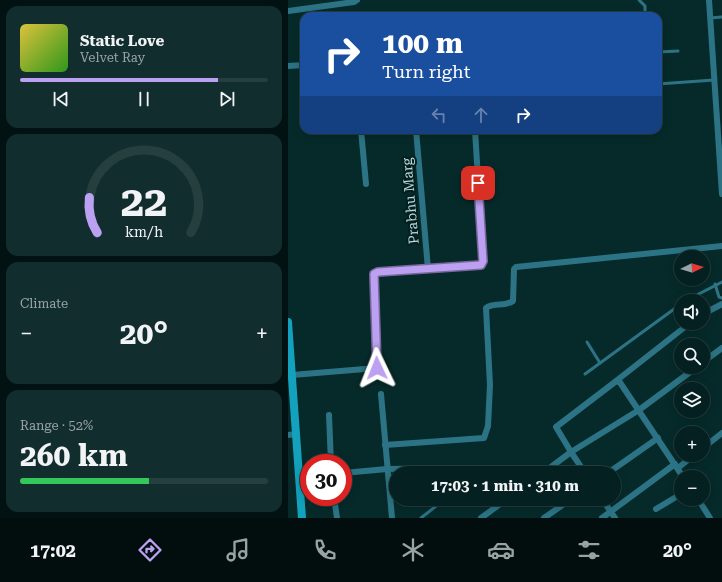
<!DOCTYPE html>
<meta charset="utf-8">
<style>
:root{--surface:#042020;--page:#122d2d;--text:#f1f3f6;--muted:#97a3a5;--line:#253e3e;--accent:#bca0f2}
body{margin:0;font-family:"Roboto Serif",serif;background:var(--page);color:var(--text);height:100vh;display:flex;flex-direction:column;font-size:15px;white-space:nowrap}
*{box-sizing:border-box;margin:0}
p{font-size:13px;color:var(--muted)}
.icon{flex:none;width:22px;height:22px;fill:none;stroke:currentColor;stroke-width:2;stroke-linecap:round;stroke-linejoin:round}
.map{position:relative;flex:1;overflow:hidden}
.sheet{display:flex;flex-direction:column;gap:6px;padding:6px;background:#021212;width:288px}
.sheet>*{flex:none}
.top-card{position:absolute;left:12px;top:12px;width:362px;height:122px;border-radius:12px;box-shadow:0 2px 10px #0003,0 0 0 1px var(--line);background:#1a4fa0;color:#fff;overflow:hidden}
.needle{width:26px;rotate:85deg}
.buttons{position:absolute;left:386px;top:250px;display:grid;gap:8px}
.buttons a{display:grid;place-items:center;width:36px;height:36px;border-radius:50%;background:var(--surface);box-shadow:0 2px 10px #0003,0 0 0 1px var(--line);font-size:20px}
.speed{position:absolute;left:12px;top:454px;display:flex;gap:8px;font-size:20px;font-weight:700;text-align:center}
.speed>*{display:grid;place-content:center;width:52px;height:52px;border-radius:50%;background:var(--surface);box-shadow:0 2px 10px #0003,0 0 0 1px var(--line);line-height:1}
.speed .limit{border:6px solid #d22;background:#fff;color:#111}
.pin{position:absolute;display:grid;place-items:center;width:34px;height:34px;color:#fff;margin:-17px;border-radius:8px;box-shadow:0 2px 6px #0006}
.me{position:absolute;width:44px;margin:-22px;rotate:358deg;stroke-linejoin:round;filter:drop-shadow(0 0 3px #0008)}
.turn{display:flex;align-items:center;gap:14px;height:84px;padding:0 16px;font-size:18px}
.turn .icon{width:52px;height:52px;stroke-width:2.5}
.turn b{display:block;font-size:28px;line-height:34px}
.lanes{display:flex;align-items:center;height:38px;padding:0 16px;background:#0003;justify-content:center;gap:20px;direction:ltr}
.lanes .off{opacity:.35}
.big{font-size:30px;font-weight:700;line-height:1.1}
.sheet .card{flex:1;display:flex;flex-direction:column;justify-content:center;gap:6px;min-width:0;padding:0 14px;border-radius:12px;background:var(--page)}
.sheet .dial{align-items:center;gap:0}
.dial svg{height:104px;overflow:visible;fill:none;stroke:var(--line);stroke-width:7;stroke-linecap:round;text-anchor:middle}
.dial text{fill:var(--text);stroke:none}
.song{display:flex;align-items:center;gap:12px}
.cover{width:48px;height:48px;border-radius:6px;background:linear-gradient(135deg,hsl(50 70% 55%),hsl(110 70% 35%))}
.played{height:4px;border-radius:2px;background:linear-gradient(90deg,var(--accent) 80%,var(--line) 80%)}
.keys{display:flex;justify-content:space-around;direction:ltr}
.heat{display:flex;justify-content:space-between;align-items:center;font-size:22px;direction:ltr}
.charge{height:6px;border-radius:3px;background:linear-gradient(90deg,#34c759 52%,var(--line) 0)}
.trip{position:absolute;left:101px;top:466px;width:232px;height:40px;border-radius:20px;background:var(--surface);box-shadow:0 2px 10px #0003,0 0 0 1px var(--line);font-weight:700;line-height:40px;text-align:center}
.dock{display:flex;height:64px;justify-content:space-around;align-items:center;background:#020d0d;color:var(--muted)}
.dock .icon{width:28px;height:28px}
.dock .current{color:var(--accent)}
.dock b{font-size:18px;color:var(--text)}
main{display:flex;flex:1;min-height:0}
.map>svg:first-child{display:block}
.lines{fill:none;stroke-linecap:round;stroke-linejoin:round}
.lane{stroke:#2c7485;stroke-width:3}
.street{stroke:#2c7485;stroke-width:6}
.secondary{stroke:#13a1bd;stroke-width:8}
.route-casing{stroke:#7a689d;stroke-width:10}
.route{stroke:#bca0f2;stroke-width:7}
.labels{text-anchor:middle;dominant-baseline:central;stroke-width:4;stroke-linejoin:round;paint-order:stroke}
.street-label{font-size:14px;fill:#c1d8d8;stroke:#002021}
</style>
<main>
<section class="sheet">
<div class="card">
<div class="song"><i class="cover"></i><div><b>Static Love</b><p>Velvet Ray</p></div></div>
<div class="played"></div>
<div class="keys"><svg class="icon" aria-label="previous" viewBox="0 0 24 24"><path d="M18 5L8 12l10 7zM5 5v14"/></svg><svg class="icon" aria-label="pause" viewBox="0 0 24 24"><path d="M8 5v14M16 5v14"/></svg><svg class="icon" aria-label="next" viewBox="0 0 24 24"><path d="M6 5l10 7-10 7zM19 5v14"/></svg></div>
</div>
<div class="card dial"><svg viewBox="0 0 100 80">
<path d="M14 69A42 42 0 1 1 86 69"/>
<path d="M14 69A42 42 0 0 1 8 42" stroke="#bca0f2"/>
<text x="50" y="56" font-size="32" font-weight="700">22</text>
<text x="50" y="72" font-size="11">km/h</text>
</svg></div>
<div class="card"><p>Climate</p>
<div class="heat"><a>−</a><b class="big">20°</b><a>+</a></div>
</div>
<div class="card"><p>Range · 52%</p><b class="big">260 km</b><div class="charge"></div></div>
</section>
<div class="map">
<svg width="434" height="518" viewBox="0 0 434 518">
<rect width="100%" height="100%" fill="#062a2a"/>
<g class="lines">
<!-- lane -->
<g class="lane">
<path d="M351 0 357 6V16"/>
<path d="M422 18 434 17"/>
<path d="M370 52 390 51"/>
<path d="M370 84 426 80"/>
<path d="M427 284 431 297 434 298"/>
<path d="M397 301 434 282"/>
<path d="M299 342 312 363"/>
<path d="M297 374 393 304"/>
<path d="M133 518 157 499"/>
</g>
<!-- street -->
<g class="street">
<path d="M421 0 434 194"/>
<path d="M0 11 66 2 69 0"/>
<path d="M0 66 16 65"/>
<path d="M73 130 78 184"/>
<path d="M128 130 140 269"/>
<path d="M415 314 434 304"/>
<path d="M415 362 434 348"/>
<path d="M4 375 89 368 85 276 88 273 193 265 195 261 187 130"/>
<path d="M328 381 402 323"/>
<path d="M93 394 104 518"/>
<path d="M41 415 43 463"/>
<path d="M0 435 8 434"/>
<path d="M97 445 196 438 200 426 202 385 198 308C205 302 217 307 225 301L226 269 228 267 434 246"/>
<path d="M415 448 434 433"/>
<path d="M390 468 406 455"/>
<path d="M55 473 99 469 172 468"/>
<path d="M255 473 283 452 297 473"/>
<path d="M320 473 370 438"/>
<path d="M11 477 21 476"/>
<path d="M395 477 331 381 327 382 268 427 283 452 351 410 409 367"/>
<path d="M46 497 49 518"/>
<path d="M131 499 132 502"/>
<path d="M314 499 327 518"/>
<path d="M410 499 422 518"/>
<path d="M368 509 393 494"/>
<path d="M193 518 219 499"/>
<path d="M256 518 283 499"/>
<path d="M314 518 387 464"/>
</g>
<!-- secondary -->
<path class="secondary" d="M0 322 14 518"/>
</g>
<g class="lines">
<!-- route casing -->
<g class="route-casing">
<path id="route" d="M89 368 86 274 90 272 193 265 195 261 190 183"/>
</g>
<!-- route -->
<use href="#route" class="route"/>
</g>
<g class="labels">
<!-- street labels -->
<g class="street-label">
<text transform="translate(122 201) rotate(-95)">Prabhu Marg</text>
</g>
</g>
</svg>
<div class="buttons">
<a><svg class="needle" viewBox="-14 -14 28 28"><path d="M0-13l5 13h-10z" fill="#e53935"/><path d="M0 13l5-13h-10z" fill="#97a3a5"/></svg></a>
<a><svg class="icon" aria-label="sound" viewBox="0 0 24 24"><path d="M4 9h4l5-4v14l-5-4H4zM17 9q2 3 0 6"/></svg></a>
<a><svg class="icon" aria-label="search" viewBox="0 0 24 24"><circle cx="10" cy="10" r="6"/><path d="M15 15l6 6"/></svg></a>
<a><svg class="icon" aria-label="layers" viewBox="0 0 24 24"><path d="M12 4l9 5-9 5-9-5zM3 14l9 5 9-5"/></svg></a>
<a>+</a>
<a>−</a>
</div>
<div class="speed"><div class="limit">30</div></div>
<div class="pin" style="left:190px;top:183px;background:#d93025"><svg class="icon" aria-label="arrive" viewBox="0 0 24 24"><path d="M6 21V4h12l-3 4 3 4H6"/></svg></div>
<svg class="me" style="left:89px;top:368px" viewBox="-20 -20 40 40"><path d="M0-17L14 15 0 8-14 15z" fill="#bca0f2" stroke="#fff" stroke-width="4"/></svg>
<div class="trip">17:03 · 1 min · 310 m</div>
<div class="top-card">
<div class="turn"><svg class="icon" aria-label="right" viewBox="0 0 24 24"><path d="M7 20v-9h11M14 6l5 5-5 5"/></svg><div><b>100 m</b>Turn right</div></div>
<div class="lanes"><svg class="icon off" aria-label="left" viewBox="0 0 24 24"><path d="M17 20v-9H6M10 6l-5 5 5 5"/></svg><svg class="icon off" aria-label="ahead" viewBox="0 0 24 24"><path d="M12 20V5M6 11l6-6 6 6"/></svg><svg class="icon" aria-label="right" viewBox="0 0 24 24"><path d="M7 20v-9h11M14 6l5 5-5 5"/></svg></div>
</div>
</div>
</main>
<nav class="dock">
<b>17:02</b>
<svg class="icon current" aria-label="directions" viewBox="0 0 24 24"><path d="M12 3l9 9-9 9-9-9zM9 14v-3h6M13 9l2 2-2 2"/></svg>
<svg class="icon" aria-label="music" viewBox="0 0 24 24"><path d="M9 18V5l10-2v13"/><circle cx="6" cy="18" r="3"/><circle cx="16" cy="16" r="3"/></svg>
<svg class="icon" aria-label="phone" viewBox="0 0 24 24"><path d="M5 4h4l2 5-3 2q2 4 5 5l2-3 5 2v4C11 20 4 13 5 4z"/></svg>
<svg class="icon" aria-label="climate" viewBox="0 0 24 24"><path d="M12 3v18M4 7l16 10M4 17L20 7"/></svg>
<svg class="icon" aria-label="car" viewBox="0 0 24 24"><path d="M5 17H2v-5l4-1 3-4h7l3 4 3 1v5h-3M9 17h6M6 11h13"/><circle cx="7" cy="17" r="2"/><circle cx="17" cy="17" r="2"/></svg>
<svg class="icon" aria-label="filters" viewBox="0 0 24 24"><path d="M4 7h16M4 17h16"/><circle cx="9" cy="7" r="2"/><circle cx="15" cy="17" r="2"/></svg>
<b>20°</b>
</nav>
